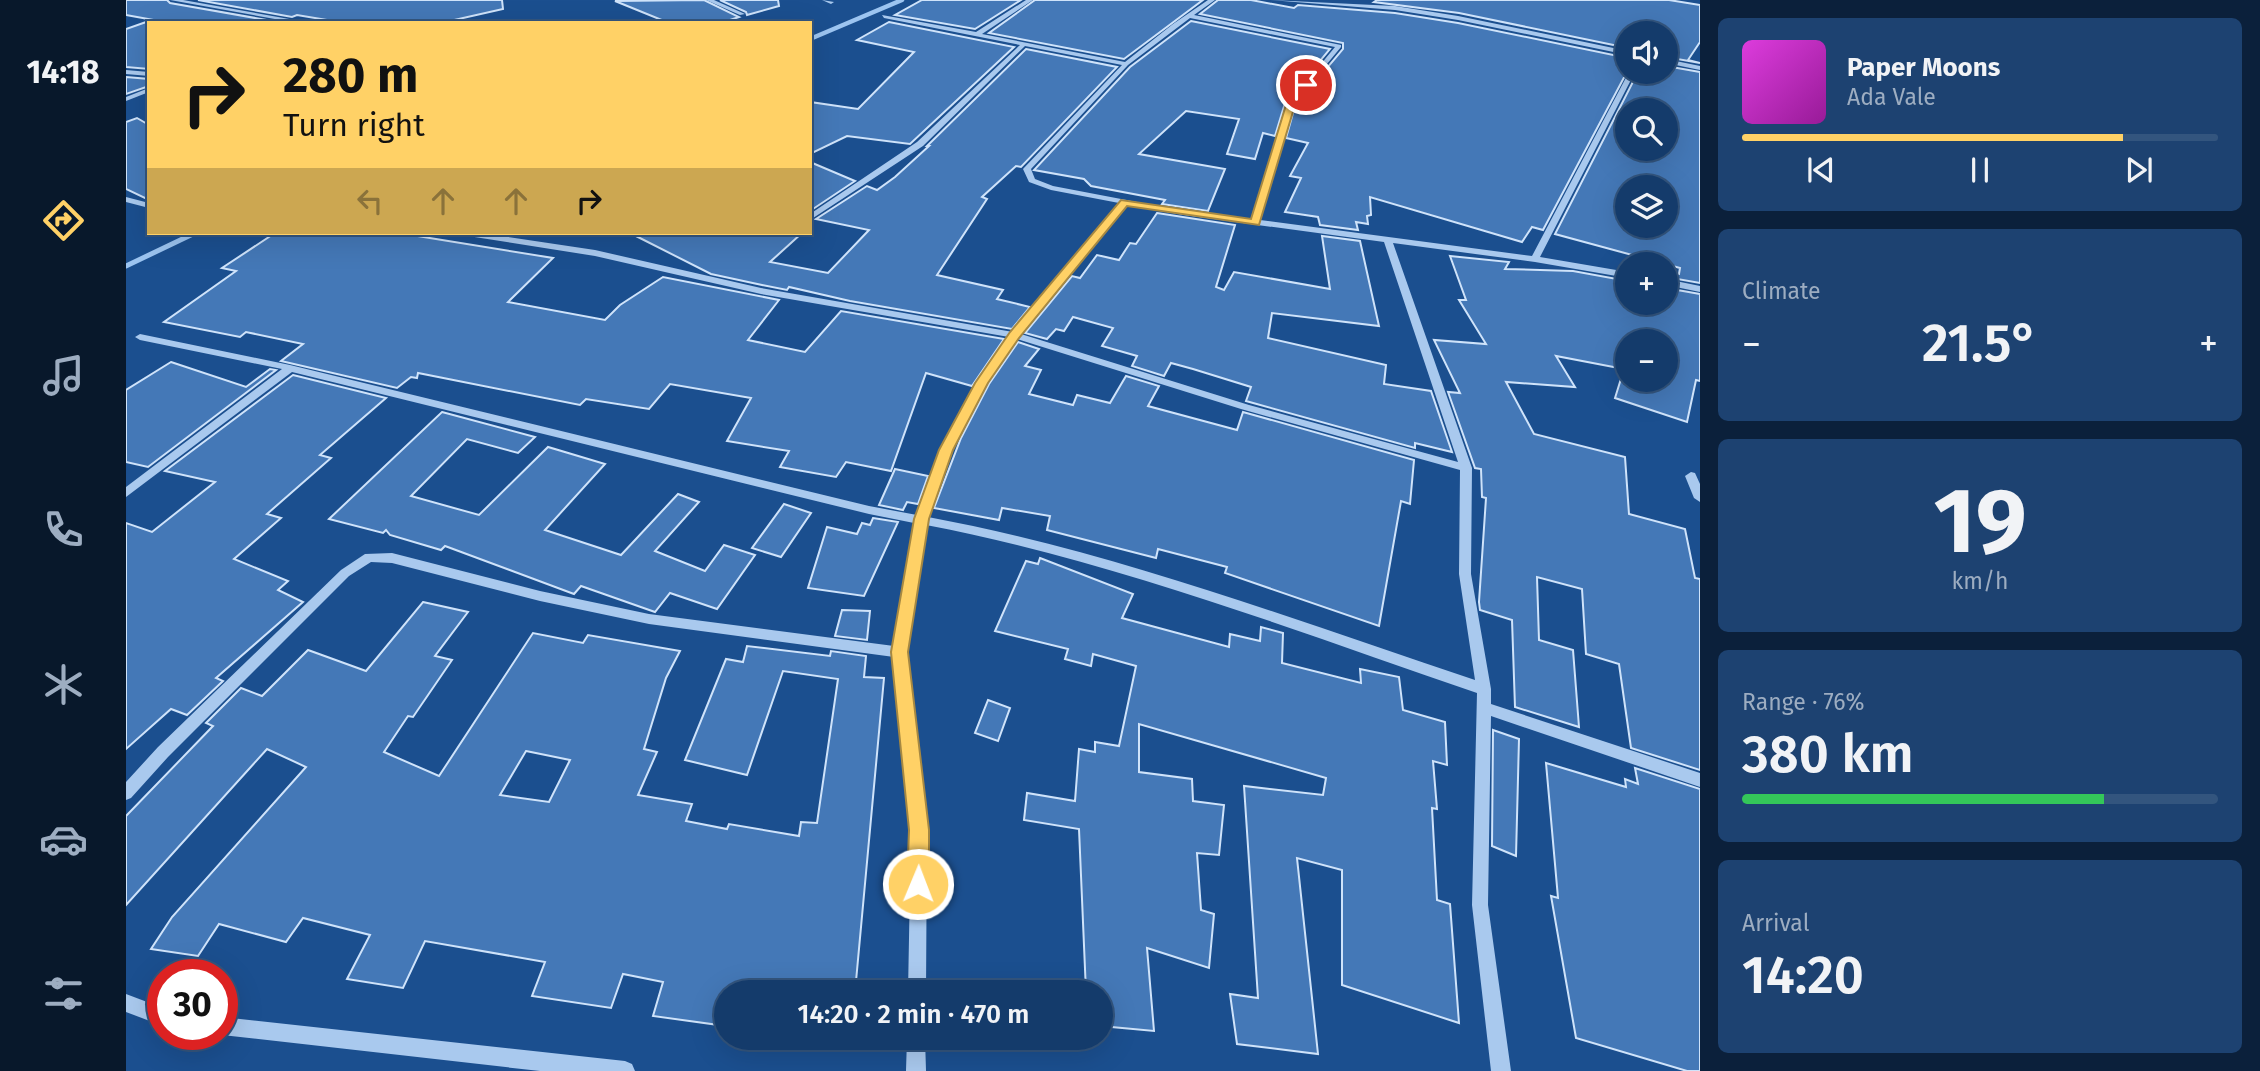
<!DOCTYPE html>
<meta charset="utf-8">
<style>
:root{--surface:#143b6b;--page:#1d4271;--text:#f1f3f6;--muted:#9dadc1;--line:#33557e;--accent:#ffd166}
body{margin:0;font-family:"Fira Sans",sans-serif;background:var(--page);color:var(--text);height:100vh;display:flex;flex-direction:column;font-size:26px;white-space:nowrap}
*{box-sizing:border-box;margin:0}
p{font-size:23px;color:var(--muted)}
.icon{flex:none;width:38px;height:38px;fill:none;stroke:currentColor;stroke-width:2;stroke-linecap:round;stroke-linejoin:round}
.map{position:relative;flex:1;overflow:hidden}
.drawer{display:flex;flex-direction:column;gap:18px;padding:18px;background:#0b203b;width:560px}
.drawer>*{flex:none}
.banner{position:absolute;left:21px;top:21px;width:665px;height:214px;border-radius:0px;box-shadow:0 7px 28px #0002,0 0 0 2px var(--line);background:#ffd166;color:#111;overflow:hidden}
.tools{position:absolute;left:1489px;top:21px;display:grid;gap:14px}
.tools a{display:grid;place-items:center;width:63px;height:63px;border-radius:50%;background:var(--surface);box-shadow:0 7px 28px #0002,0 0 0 2px var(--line);font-size:35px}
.speed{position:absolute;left:21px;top:959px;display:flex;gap:14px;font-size:35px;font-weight:700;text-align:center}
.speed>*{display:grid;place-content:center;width:91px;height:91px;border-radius:50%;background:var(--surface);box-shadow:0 7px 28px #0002,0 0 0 2px var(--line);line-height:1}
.speed .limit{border:10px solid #d22;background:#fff;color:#111}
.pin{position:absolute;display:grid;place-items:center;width:60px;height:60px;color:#fff;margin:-30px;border:4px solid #fff;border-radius:50%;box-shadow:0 2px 7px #0007}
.me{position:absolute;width:77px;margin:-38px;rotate:1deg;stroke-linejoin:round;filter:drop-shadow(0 0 5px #0008)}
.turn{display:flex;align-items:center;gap:24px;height:147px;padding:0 21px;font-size:32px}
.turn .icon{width:91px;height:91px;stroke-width:2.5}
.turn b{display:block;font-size:49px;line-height:60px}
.lanes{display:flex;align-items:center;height:66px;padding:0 21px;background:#0003;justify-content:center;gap:35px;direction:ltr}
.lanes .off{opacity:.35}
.big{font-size:52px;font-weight:600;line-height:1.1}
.drawer .tile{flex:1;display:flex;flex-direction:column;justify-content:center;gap:10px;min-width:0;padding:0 24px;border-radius:10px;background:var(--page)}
.drawer .dial{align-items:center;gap:0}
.dial b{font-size:91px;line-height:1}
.song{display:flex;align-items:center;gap:21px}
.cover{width:84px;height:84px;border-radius:10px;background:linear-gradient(135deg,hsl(300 70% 55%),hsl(300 70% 35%))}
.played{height:7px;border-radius:4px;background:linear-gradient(90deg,var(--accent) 80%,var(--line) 80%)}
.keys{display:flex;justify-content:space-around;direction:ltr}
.heat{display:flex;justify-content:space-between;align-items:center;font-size:38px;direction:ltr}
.charge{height:10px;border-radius:5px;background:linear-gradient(90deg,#34c759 76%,var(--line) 0)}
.trip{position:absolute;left:588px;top:980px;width:399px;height:70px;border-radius:35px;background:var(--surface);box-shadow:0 7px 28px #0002,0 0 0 2px var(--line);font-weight:600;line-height:70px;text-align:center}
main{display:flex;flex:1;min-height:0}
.dock{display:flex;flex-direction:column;width:126px;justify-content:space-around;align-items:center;background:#08182b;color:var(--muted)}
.dock .icon{width:49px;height:49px}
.dock .on{color:var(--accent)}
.dock b{font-size:32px;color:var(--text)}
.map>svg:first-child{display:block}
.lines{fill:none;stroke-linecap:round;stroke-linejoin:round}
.stream-far1{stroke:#9cc4f0;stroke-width:4.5}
.stream{stroke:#9cc4f0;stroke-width:5}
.building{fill:#4478b7;stroke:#cfe3fa;stroke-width:2;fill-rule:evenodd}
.minor{fill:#a9c9ee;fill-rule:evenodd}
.route{fill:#ffd166;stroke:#a68842;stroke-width:2}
</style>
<main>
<nav class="dock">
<b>14:18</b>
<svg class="icon on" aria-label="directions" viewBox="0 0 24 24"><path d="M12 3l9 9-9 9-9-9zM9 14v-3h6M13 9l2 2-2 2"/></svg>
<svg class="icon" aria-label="music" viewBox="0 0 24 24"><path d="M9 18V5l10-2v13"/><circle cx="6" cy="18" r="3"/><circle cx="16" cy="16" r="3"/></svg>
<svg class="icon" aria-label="phone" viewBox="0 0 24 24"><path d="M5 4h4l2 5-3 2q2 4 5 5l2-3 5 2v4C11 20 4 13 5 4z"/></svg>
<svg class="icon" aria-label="climate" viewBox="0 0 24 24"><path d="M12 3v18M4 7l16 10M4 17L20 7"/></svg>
<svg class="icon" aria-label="car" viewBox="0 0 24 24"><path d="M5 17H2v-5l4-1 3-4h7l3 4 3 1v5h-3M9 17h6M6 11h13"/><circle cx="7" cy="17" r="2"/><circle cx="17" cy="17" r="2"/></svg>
<svg class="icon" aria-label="filters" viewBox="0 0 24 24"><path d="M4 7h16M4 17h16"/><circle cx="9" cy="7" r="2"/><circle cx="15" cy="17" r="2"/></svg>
</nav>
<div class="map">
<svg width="1574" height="1071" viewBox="0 0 1574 1071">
<rect width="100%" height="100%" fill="#1b4f8f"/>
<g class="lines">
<!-- stream-far1 -->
<path class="stream-far1" d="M684 39 776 0"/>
<!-- stream -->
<path class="stream" d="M0 266 69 233"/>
</g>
<!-- building -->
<g class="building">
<path d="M0 0H41L44 3 152 22 44 23 0 15Z"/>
<path d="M72 0H376L377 9 315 23H219L171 15 166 17Z"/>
<path d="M578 0 613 17 595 23H543L489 1Z"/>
<path d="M594 0H652L653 6 621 15 620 12Z"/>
<path d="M796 0H895L849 29 769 15Z"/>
<path d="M909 0H1077L998 59 863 33Z"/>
<path d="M1092 0H1125L1168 8 1172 5 1269 13 1332 23 1502 58V70L1417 230 1406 227 1396 242 1244 197 1245 215 1241 216 1242 224 1230 222 1232 230 1194 225 1192 217 1159 212 1175 178 1164 176 1182 143 1160 138 1169 106 1217 49V43L1074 14Z"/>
<path d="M1251 0H1543L1574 5V42L1562 60 1574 63 1540 57V33H1502V48L1333 13 1248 2Z"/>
<path d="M23 21V69L0 67V29Z"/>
<path d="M1065 21 1204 49 1159 103 1149 136 1137 133 1129 159 1101 154 1113 119 1060 111 1013 154 1099 169 1082 211 1036 204 1039 200 965 186 958 179 908 170 1004 67Z"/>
<path d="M763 22 888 47 784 144 721 136 684 154V102L732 109 788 52 731 40Z"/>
<path d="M900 49 991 67 895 167 890 166 856 197 861 199 811 275 877 290 871 299 904 307 886 329 724 301 663 287 661 290 636 285 585 274 504 233H676L644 262 702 273 743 230 690 219 741 186 751 190 769 177 803 146H801Z"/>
<path d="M1540 66 1574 72V283L1540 277V274H1553L1554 268 1429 234 1512 72H1540ZM1502 110H1540V149H1502ZM1502 187H1540V226H1502Z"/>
<path d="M0 77 23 79V86L0 94Z"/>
<path d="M11 118 23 125V200L0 189V122Z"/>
<path d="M684 162 729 181 684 211Z"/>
<path d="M1031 213 1109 225 1090 287 1098 290 1108 272 1204 289 1196 236 1234 241 1253 326 1146 313 1142 338 1260 365 1258 384 1305 391 1326 452 1289 443V448L1120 401 1125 387 1067 369 1045 363 1038 376 1006 366 1011 356 976 346 987 328 947 317 938 331 930 329 921 339 899 333 946 276 954 278 971 255 993 260 1004 243 1010 244Z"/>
<path d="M149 233H273L427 258 382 302 479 320 494 305 537 277 653 300 622 340 679 352 715 311 878 339 846 386 800 373 765 471 720 462 710 477 654 467 663 451 601 441 625 398 544 384 523 409 460 399 454 405 292 373 291 378 285 377 271 388 155 361 177 344 120 332 114 337 38 322 110 271 96 268Z"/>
<path d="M1324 256 1383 262 1379 269 1447 271 1502 281V303H1540V288L1574 294V381L1570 380 1561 422 1489 398 1498 369 1430 356 1449 387 1380 382 1408 434 1499 457 1503 514 1559 529 1569 578 1574 579V770L1505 748 1493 664 1460 654 1456 589 1411 577 1413 640 1447 650 1453 727 1389 707 1386 620 1354 610 1353 602 1360 498 1356 497 1355 469 1349 468 1322 392 1334 393 1308 340 1360 344 1333 300H1340ZM1502 341H1540V380H1502Z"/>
<path d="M892 342 913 349 899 366 915 370 903 394 947 405 951 395 984 403 1000 376 1033 386 1022 406 1111 430 1117 412 1288 460 1284 504 1275 501 1253 626 1099 573 1101 567 1032 549 1030 558 921 530 924 516 876 508 873 520 808 508 835 438 863 384Z"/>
<path d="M45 362 120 387 144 369 150 370 22 467 0 462V390Z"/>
<path d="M167 375 260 398 194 455 205 458 141 514 155 518 108 559 162 581 152 590 177 602 90 678 97 681 61 715 45 709 0 749V523L26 532 89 482 39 471Z"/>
<path d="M316 412 409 437 392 453 341 439 285 496 353 515 422 447 479 464 419 530 495 555 552 494 573 502 529 551 579 571 598 545 629 555 591 609 544 593 529 612 455 586 448 594 319 546 315 550 264 535 260 530 257 533 203 519Z"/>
<path d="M769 469 802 476 792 504 781 502 777 510 753 505Z"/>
<path d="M658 504 685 513 655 557 626 548Z"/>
<path d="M747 518 772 522 738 596 682 588 701 527 731 534 736 523 744 525Z"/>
<path d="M914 558 1007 594 996 618 1103 647 1104 634 1134 641 1135 627 1157 633 1156 663 1235 683 1234 669 1273 677 1277 710 1319 722 1321 765 1307 761 1311 809 1306 808 1311 900 1324 904 1333 1023 1216 985V870L1171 858 1192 1054 1111 1044 1104 994 1132 998 1118 786 1197 795 1200 778 1013 724V772L1066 779 1067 801 1098 805 1093 855 1071 853 1075 910 1088 914 1083 968 1021 948 1028 1031 975 1026V992H960L953 829 898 820 901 793 949 801 953 749 969 752V742L993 746 1010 666 967 654 965 666 939 659 942 649 869 631 900 561 912 564Z"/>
<path d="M297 602 342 612 309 656 326 660 287 717 282 716 258 752 313 776 407 633 457 643 462 635 554 651 540 678 518 749 531 752 512 795 566 804 560 821 601 829 603 824 673 836 675 822 691 823 712 679 657 671 621 775 559 760 600 659 617 662 621 646 704 656 705 651 740 656 738 677 758 678 729 992H600V1026L527 1016 537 982 497 974 485 1008 406 996 419 962 299 941 277 988 221 979 244 935 177 918 160 942 93 924 72 956 25 949 46 917 180 767 141 749 0 905V816L87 726 80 723 115 688 136 696 182 650 240 671ZM400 751 444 760 423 802 374 795Z"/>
<path d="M716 610 744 611 741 640 709 636Z"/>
<path d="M862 700 884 708 872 741 849 733Z"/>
<path d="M1367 730 1393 739 1390 856 1366 846Z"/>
<path d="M1420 763 1500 787 1499 779 1512 784 1509 768 1574 789V1071H1561L1450 1038 1425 896 1432 898Z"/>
</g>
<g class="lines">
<!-- minor -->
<g class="minor">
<path d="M44 0H57L186 23H171Z"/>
<path d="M580 0H588L619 14 614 15Z"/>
<path d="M696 0 708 2 705 4Z"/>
<path d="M900 0H907L856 34 999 62 1047 24 1082 0H1089L1068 15 1215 45V47L1167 105 1134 220 1406 256 1503 72H1509L1414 257 1502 272V278L1409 262 1267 243 1346 468 1345 574 1365 689V704L1574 773V787L1365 716 1362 905 1385 1071H1365L1346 905 1351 693C1170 631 988 561 800 525L781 652 801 830 800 992H782L785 830 768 657 523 624 414 601 266 563 245 562 223 576 42 757 5 798 0 800V782L32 747 215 570 239 554 266 553 414 591 523 614 768 646 788 523 743 514 166 372 0 497V487L156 369 14 340 9 337 14 334 164 365 743 506 791 515 814 450 851 383 883 337 635 294 469 256 342 236 338 233H356L469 250 635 288 887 332 993 203 925 190 903 182 897 169 996 65 899 46 797 146 684 220V214L791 142 894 45 758 18 756 15 850 32ZM1064 18 1209 47 1161 105 1126 219 1058 211 927 186 909 179 905 169 1002 65ZM1000 205 1058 215 1258 242 1332 462 1123 405 895 334ZM891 339 1115 409 1334 470 1333 574 1349 680C1169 620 989 552 802 517L826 450 861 383Z"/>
<path d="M1143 0 1269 6 1332 16 1502 51V55L1332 20 1269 10Z"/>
<path d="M1540 59 1574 66V70L1540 63Z"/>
<path d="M0 70 23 72V76L0 74Z"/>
<path d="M23 88V92L0 101V97Z"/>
<path d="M0 197 23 203V208L0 202Z"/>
<path d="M1540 279 1574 286V292L1540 285Z"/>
<path d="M1565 472 1569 473 1574 484V502L1568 498 1559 476Z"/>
<path d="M0 994 37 1008V1026L0 1012Z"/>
<path d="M96 1017 499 1061 506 1064 509 1071H414L96 1035 94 1034H96Z"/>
<path d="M781 1038H799L800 1071H780Z"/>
</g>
</g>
<!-- route -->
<path class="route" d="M1177 83 1185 85 1169 105 1133 225 1001 206 893 338 862 383 827 450 803 519 782 652 803 830V884L800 892 792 895 785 892 781 884 783 830 765 652 788 519 813 450 849 383 884 332 995 200 1125 219 1160 105Z"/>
</svg>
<div class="tools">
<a><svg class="icon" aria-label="sound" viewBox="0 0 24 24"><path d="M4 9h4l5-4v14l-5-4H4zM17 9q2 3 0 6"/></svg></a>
<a><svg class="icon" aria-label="search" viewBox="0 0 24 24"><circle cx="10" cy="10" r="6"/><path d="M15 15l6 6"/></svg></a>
<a><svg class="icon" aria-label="layers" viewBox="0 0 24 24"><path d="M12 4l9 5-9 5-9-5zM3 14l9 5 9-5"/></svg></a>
<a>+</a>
<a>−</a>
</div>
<div class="speed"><div class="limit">30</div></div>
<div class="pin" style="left:1180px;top:85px;background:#d93025"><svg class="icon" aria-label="arrive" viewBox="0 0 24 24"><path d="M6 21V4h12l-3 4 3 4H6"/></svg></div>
<svg class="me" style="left:792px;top:884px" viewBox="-20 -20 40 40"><circle r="17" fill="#ffd166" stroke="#fff" stroke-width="3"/><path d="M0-11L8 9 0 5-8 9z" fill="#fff"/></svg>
<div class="trip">14:20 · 2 min · 470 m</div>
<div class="banner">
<div class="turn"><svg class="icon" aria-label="right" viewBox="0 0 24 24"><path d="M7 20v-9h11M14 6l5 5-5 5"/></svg><div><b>280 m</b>Turn right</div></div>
<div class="lanes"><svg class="icon off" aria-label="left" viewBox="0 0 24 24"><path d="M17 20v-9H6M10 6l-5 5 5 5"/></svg><svg class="icon off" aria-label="ahead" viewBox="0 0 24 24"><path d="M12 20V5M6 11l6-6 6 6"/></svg><svg class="icon off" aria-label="ahead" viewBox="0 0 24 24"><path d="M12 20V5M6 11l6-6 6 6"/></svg><svg class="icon" aria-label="right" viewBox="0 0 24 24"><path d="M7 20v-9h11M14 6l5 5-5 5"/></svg></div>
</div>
</div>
<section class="drawer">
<div class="tile">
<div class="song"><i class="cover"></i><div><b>Paper Moons</b><p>Ada Vale</p></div></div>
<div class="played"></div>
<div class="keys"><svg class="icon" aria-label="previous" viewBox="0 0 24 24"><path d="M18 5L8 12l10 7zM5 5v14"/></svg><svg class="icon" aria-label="pause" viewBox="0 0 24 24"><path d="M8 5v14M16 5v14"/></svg><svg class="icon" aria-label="next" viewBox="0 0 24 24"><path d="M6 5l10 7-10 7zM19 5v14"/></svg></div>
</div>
<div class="tile"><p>Climate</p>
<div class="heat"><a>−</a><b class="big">21.5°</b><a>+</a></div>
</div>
<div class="tile dial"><b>19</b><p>km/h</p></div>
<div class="tile"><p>Range · 76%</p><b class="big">380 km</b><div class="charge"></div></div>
<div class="tile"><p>Arrival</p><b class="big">14:20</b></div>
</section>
</main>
